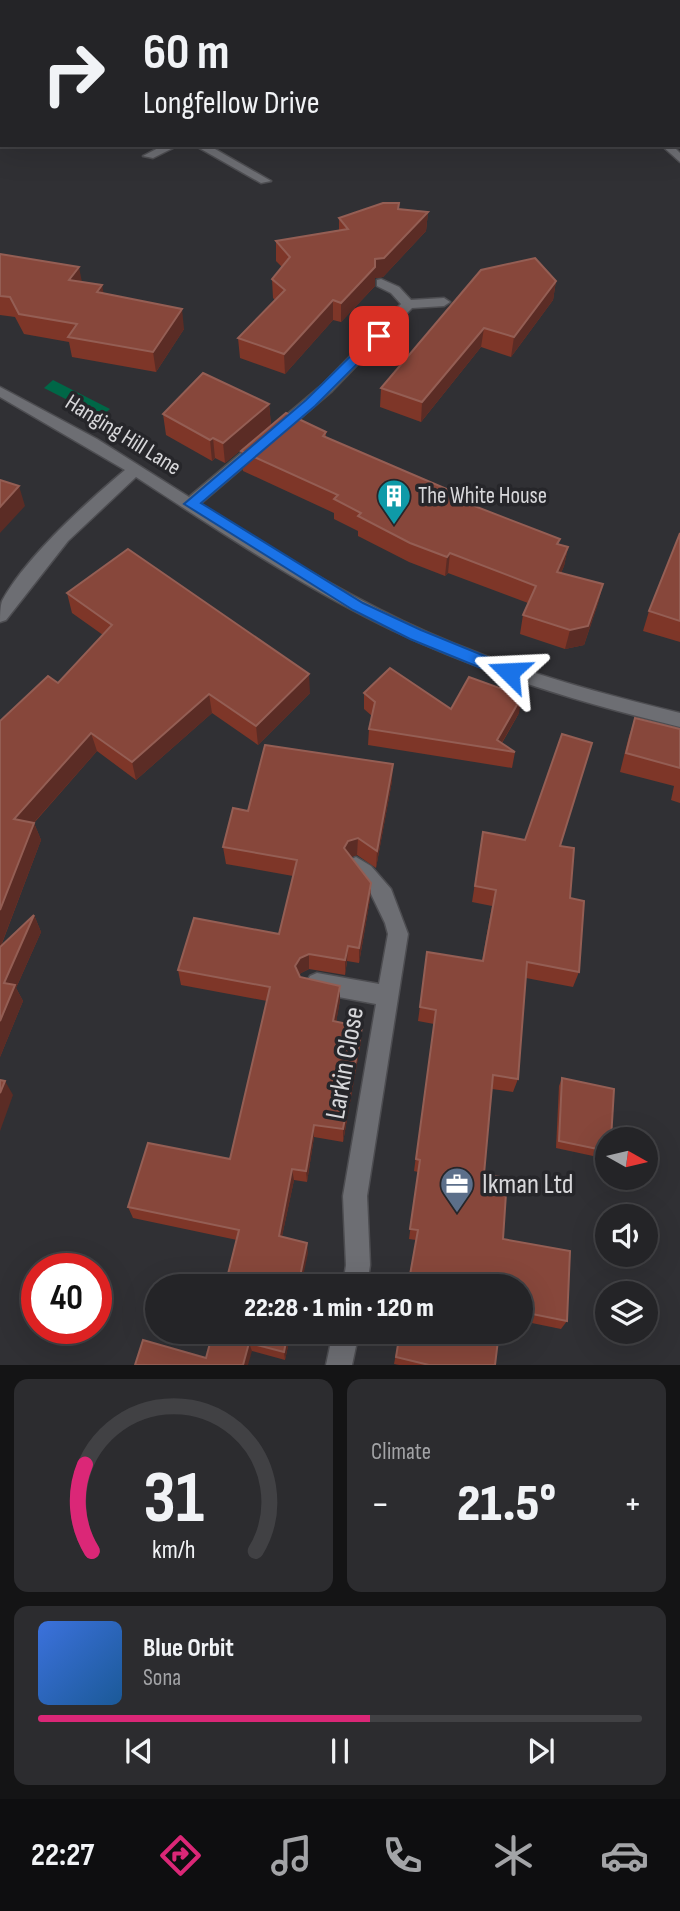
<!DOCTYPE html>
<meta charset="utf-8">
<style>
:root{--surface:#242427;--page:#2c2c2f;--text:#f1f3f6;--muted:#a3a4a7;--line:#414144;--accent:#db2777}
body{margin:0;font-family:"Sofia Sans Condensed",sans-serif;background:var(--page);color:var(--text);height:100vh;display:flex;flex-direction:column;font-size:26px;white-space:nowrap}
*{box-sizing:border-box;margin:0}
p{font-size:23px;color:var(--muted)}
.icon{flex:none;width:38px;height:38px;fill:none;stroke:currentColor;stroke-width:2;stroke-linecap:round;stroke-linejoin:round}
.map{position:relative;height:1365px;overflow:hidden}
.panel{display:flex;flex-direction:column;gap:14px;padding:14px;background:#141415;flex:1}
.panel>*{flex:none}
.top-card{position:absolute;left:0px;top:0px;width:681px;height:147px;box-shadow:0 7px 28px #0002,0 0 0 2px var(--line);background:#242427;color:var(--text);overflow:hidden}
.needle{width:46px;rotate:98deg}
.buttons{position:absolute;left:595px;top:1127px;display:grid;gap:14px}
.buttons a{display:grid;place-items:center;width:63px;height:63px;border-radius:50%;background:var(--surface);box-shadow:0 7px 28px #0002,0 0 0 2px var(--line);font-size:35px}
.speed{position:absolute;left:21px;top:1253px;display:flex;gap:14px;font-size:35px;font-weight:700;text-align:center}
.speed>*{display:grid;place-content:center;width:91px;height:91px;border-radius:50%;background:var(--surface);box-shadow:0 7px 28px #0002,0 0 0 2px var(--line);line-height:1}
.speed .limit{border:10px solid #d22;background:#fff;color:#111}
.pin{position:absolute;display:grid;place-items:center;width:60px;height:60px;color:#fff;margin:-30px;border-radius:14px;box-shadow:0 4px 10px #0006}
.me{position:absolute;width:77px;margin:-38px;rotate:291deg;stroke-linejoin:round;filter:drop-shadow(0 0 5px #0008)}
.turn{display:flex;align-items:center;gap:24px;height:147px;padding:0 28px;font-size:32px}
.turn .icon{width:91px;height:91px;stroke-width:2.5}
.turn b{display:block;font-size:49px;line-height:60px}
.big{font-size:52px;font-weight:800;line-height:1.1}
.panel .card{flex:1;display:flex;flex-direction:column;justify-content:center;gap:10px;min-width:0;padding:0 24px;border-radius:14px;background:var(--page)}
.panel .dial{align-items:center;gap:0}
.dial svg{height:182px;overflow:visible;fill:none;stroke:var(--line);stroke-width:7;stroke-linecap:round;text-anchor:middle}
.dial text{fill:var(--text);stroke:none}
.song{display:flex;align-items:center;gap:21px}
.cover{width:84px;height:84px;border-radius:10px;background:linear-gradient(135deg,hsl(220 70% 55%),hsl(210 70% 35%))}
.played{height:7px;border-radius:4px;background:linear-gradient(90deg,var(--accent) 55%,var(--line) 55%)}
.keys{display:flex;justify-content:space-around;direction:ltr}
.heat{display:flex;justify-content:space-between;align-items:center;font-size:38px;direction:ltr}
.panel .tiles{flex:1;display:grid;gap:14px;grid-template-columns:1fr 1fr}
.card:last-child{grid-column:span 2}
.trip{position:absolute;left:145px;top:1274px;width:388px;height:70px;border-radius:35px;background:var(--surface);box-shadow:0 7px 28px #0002,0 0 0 2px var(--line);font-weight:800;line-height:70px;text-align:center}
.dock{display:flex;height:112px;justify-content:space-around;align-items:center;background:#0e0e10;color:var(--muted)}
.dock .icon{width:49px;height:49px}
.dock .active{color:var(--accent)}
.dock b{font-size:32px;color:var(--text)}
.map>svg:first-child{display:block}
.green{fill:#006747}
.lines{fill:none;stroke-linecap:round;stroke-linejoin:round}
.minor-casing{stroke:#4d4d51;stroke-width:3}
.minor{fill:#6d6e73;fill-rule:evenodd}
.wall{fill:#7e3628}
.shaded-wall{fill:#5b2c25}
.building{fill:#87473b;stroke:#945e54;stroke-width:2}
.route{fill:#1a73e8;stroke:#114b97;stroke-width:2}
.labels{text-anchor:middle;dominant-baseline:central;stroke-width:7;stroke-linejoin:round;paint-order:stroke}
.street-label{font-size:23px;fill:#d7d7da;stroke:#26262a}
.poi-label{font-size:23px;fill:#d7d7da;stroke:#26262a;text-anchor:start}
.near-street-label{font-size:28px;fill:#d7d7da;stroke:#26262a}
.near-poi-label{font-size:28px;fill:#d7d7da;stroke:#26262a;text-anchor:start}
</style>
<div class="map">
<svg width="680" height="1365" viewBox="0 0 680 1365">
<rect width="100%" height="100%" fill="#303034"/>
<!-- green -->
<path class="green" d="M53 380 110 409 101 417 44 388Z"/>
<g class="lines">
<!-- minor casing -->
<g class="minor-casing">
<g id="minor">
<path d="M175 0H185L174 2Z"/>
<rect x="626" y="0" width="10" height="2"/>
<path d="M164 145H179L153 158 143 156Z"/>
<path d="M194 145H208L271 181 261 183Z"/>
<path d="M661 145H672L680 153V162Z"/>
<path d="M381 279 399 287 411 300 444 298 450 302 444 306 412 308 332 391 200 504C266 546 332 587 403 621 491 663 585 690 680 713V727C582 703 484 674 392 630 302 587 219 531 136 477L68 541 6 620 0 622C0 615 0 607 2 601 25 558 87 502 125 470L0 397V387L97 439 189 497 322 385 401 304 391 293 377 286V280Z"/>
<path d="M356 857 371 866 391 889 408 934 367 1196 370 1265 367 1286H343L346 1265 343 1196 376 1004 317 993 310 990 306 983 310 976 317 973 379 984 388 934 385 923 371 894 346 866 349 860Z"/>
<path d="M333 1332H359L352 1365H326Z"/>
</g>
</g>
<!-- minor -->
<use href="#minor" class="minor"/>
</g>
<!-- wall -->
<g class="wall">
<path d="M399 203V209L428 212 426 231 383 277 375 278V286L341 322 333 320 285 374 240 358 238 338 275 300 273 298 272 279 282 267 276 261V241L339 230V218Z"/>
<path d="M0 254 82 282 104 294 184 329 156 372 72 357 69 342 24 334 15 317 0 315Z"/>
<path d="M556 281 553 300 511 357 481 347 421 422 380 407 381 388Z"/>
<path d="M269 404 271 425 225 463 215 458 212 461 166 435 163 414Z"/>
<path d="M326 432V438L455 499 558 544 568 547 564 566 561 573 603 584 598 603 584 645 565 649 520 634 523 615 528 603 448 573 445 576 409 562 358 536V531L334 519V513L243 471 241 451Z"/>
<path d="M680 533V642L643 631 649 611Z"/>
<path d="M67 593 310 693 258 745 212 713 136 780 97 751 34 823 41 840 1 946 34 915 41 932 16 988 23 1001 0 1057V721L58 683 103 635 72 613Z"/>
<path d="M364 693 451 709 519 713 502 743 515 752 512 768 368 745 369 729 372 716 364 709Z"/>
<path d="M635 718 680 729V803L671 800 674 786 620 772 629 736Z"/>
<path d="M392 781 376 868 357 855 350 857 371 883 370 899 359 963 347 961 345 975 309 969 301 973 299 975 300 977 340 1000 336 1022 362 1027 361 1041 343 1142 314 1137 307 1182 294 1180 282 1236 308 1253 237 1240 133 1218 128 1207 230 1159 267 1001 181 985 178 970 279 934 293 876 226 864 223 847 248 811Z"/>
<path d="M483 832 561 846 570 898 579 972 573 987 526 978 518 1079 513 1092 492 1089 484 1174 503 1239 567 1321 561 1329 522 1321V1286L416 1240 409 1239 418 1172 414 1171 434 1024 418 1021 427 952 482 961 492 906 472 902Z"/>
<path d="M562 1078 607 1139V1159L556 1148 559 1086Z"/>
<path d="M213 1332H291L285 1360 252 1351 206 1358Z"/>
<path d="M400 1332 495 1365H399L394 1364Z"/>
</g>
<!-- shaded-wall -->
<g class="shaded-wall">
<path d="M428 212 426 231 383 277 375 278V259Z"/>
<path d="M79 267 83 287 69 280Z"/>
<path d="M375 267V286L341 322V303Z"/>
<path d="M556 281 553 300 511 357 514 337Z"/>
<path d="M102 285 106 305 97 292Z"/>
<path d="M333 300V320L285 374 284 354Z"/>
<path d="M182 309 184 329 156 372 153 352Z"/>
<path d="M484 328 481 347 421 422 422 402Z"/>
<path d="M269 404 271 425 225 463 223 443Z"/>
<path d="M213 438 215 458 212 461 210 440Z"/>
<path d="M19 486 25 506 0 533V507Z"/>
<path d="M568 547 564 566 553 591 557 572Z"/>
<path d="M450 553 448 573 445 576 447 557Z"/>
<path d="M603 584 598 603 584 645 565 649 570 630Z"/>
<path d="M309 674 310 693 258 745 256 726Z"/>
<path d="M209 694 212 713 136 780 132 762Z"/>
<path d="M522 696 519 713 498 749 497 740Z"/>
<path d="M91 733 97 751 21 837 14 819Z"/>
<path d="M393 764 392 781 376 868 377 851Z"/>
<path d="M34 823 41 840 0 948V910Z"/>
<path d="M358 838 357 855 348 858 344 848 348 841Z"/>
<path d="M371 883 370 899 359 963V948Z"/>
<path d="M34 915 41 932 16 988 23 1001 0 1057V1021L4 983Z"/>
<path d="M348 946 347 961 345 975V960Z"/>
<path d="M309 954V969L301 973 296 981 295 966 300 958Z"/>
<path d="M340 986V1000L334 1035 333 1021Z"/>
<path d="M362 1027 361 1041 343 1142V1129Z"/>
<path d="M5 1081 13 1095 0 1131V1093Z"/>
<path d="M314 1125V1137L307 1182 306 1171Z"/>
<path d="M292 1169 294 1180 280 1246 279 1236Z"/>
<path d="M307 1243 308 1253 301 1286H298Z"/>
<path d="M288 1332H291L285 1360 284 1352Z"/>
<path d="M249 1343 252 1351 248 1365H243Z"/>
</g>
<!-- building -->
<g class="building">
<path d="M383 203H399L398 209 428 212 384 258 375 259V267L341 303 333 300 284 354 238 338 285 290 272 279 290 257 276 241 348 229 339 218Z"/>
<path d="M0 254 79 267 69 280 102 285 97 292 182 309 153 352 68 337 77 324 19 314 10 297 0 296Z"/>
<path d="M535 258 556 281 514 337 484 328 422 402 381 388 481 270Z"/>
<path d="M203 373 269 404 223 443 213 438 210 440 163 414Z"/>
<path d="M286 413 326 432 323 436 456 493 451 497 560 539 557 544 568 547 557 572 603 584 588 626 570 630 523 615 536 586 450 553 447 557 410 543 358 516 361 513 334 499 338 495 241 451Z"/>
<path d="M0 480 19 486 0 507Z"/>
<path d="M680 533V621L649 611Z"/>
<path d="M128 549 309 674 256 726 209 694 132 762 91 733 14 819 34 823 0 910V721L48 676 58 683 112 625 67 593Z"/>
<path d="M390 668 451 709 469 677 522 696 497 740 515 752 369 729 375 702 364 693Z"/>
<path d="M635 718 680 729V768L626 753Z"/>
<path d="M562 734 592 743 560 846 574 848 570 898 584 901 579 972 527 962 518 1079 493 1075 484 1174 507 1178 503 1239 570 1251 567 1321 522 1312V1286H408L418 1230 410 1229 420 1160 416 1159 436 1010 420 1007 427 952 483 961 496 890 475 886 483 832 525 840Z"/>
<path d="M265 745 393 764 377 851 358 838 348 841 344 848 371 883 359 948 348 946 345 960 309 954 300 958 295 966 300 977 340 986 333 1021 362 1027 343 1129 314 1125 306 1171 292 1169 279 1236 307 1243 298 1286H225L239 1230 128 1207 148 1143 230 1159 270 987 178 970 194 918 279 934 297 860 223 847 233 808 248 811Z"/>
<path d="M34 915 4 983 15 985 0 1021V947Z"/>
<path d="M562 1078 614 1089 611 1139H607V1151L559 1141Z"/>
<path d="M0 1080 5 1081 0 1093Z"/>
<path d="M213 1332H288L284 1352 249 1343 243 1365H135L143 1340 206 1358Z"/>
<path d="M400 1332H499L495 1365H429L396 1357Z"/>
</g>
<!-- route -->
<path class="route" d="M374 333 385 336 315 406 201 503 363 603 421 630 514 668V677H503L410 639 353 610 184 504 306 400Z"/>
<!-- icons -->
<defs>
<g id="building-pin" transform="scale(1.75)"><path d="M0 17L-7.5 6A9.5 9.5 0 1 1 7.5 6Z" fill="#0f9aa8" stroke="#26262a"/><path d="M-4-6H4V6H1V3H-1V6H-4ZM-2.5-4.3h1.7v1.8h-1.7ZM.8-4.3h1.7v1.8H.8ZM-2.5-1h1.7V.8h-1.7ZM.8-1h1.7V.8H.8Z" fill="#fff"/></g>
<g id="office-pin" transform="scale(1.75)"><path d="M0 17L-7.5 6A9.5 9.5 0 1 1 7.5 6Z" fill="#5c6f8a" stroke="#26262a"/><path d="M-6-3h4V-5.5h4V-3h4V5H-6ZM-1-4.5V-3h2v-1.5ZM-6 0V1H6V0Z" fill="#fff"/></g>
</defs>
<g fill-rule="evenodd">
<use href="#building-pin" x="394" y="496"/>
<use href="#office-pin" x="457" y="1184"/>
</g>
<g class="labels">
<!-- street labels -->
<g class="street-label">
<text transform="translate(123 435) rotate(32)">Hanging Hill Lane</text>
</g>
<!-- poi labels -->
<g class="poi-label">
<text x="418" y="496">The White House</text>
</g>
<!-- near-street labels -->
<g class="near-street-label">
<text transform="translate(345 1063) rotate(-80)">Larkin Close</text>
</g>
<!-- near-poi labels -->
<g class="near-poi-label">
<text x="482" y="1184">Ikman Ltd</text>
</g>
</g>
</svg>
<div class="buttons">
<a><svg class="needle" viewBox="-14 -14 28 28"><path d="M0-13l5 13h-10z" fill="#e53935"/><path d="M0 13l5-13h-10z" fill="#a3a4a7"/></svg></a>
<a><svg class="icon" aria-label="sound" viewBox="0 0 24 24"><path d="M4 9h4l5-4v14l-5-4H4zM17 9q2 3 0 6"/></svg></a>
<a><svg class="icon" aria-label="layers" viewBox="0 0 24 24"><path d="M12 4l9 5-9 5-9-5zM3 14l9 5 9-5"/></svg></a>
</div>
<div class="speed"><div class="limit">40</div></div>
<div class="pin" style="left:379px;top:336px;background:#d93025"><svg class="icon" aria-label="arrive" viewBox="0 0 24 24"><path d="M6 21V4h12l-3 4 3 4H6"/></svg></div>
<svg class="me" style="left:509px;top:672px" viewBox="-20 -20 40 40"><path d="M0-17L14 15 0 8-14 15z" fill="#1a73e8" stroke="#fff" stroke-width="4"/></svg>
<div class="trip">22:28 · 1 min · 120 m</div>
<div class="top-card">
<div class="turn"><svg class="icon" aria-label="right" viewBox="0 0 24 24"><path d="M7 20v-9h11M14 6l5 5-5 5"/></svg><div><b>60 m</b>Longfellow Drive</div></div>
</div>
</div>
<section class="panel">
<div class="tiles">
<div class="card dial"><svg viewBox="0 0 100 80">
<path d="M14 69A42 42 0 1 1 86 69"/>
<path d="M14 69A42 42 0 0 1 11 31" stroke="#db2777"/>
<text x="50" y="56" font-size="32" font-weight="700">31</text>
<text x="50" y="72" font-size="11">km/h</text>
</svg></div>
<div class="card"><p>Climate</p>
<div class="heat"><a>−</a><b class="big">21.5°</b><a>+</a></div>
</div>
<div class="card">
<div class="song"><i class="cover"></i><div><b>Blue Orbit</b><p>Sona</p></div></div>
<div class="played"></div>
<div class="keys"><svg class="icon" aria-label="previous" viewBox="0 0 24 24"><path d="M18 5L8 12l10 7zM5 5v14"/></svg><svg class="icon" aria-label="pause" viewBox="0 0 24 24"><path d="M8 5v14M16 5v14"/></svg><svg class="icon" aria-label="next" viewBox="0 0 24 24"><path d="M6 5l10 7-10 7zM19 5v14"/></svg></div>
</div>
</div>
</section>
<nav class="dock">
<b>22:27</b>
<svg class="icon active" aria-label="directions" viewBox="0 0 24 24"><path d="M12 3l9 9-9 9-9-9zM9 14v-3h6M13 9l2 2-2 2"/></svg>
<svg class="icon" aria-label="music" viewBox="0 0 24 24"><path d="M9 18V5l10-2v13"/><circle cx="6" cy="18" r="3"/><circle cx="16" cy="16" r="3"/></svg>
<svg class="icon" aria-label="phone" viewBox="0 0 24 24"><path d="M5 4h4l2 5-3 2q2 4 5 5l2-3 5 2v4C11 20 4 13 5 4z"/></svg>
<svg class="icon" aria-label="climate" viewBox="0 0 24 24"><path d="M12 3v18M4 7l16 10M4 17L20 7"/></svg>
<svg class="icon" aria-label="car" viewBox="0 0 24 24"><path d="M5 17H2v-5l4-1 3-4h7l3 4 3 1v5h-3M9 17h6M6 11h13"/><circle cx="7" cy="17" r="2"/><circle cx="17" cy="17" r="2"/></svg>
</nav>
